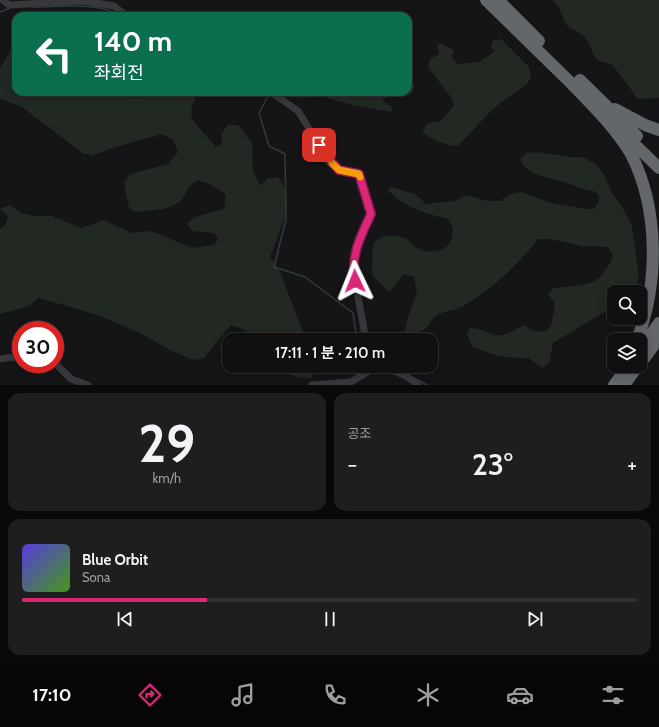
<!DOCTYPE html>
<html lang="ko">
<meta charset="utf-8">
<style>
:root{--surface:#101011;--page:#1e1e1f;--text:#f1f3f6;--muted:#9c9d9f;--line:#303031;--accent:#db2777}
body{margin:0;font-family:Cabin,"Noto Sans KR",sans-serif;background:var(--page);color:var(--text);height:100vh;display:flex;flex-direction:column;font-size:15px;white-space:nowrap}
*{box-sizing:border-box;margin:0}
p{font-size:13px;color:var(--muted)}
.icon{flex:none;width:22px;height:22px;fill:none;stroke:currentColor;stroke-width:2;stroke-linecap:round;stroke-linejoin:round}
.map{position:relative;height:385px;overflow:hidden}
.side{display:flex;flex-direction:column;gap:8px;padding:8px;background:#090909;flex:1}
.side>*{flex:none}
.guide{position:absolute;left:12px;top:12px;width:400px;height:84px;border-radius:12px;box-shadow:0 2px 10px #0003,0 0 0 1px var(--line);background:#0b6e4f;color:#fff;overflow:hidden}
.tools{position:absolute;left:607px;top:285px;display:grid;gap:8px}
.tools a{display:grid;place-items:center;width:40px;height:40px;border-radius:8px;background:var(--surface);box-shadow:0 2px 10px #0003,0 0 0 1px var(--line);font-size:20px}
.speed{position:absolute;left:12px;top:321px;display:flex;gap:8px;font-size:20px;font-weight:700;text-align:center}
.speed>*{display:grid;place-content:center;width:52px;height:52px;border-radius:50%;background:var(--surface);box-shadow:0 2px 10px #0003,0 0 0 1px var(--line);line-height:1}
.speed .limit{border:6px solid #d22;background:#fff;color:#111}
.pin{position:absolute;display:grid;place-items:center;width:34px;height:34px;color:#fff;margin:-17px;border-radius:8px;box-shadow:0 2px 6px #0006}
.me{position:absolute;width:44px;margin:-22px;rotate:358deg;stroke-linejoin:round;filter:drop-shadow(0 0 3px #0008)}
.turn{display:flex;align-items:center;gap:14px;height:84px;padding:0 16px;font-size:18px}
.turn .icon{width:52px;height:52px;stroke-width:2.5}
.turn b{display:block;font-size:28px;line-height:34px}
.big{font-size:30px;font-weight:600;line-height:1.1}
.side .card{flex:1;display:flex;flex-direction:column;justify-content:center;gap:6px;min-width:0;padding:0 14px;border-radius:12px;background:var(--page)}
.side .dial{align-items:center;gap:0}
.dial b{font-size:52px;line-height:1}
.song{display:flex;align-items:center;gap:12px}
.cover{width:48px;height:48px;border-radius:6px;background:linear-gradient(135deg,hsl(250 70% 55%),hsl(100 70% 35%))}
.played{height:4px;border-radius:2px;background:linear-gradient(90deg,var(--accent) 30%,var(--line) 30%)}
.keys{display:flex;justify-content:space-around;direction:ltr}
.heat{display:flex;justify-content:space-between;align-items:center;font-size:22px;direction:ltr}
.side .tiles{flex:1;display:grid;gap:8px;grid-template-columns:1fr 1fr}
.card:last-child{grid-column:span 2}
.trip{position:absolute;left:222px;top:333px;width:216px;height:40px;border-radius:12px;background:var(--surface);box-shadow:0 2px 10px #0003,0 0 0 1px var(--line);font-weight:600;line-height:40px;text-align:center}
.menu{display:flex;height:64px;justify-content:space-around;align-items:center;background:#060607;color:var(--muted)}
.menu .icon{width:28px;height:28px}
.menu .on{color:var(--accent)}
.menu b{font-size:18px;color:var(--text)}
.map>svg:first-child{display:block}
.green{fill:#222922}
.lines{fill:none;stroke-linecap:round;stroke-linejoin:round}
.stream{stroke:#2f3b3f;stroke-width:1.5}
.street{stroke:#36383c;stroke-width:7}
.highway{stroke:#63676c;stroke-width:12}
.route-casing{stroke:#8e194d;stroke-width:10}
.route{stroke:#db2777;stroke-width:7}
.slow{stroke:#f59e0b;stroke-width:7}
</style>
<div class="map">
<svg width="659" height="385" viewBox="0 0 659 385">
<rect width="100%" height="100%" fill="#151517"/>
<!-- green -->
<g class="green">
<path d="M552 0H659V98L638 99 612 64C586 60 597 52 584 36 580 32 572 30 568 26 561 18 562 6 552 0Z"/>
<path d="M501 39 529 67 531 79C519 92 512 94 499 104 483 117 473 133 457 146 443 144 432 141 422 131L428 123 441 121 454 105 450 96 428 67 430 59 439 54 437 46 440 43 454 50 452 56 457 64 479 62 495 51 491 48 492 41Z"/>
<path d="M16 41V92H125L134 98 161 94 162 92H199C180 122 199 124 216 147L222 144 221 134 228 125H238L252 143 253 172 261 186 268 178 278 177 286 190 287 211 270 257 279 269 306 340H262L240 328 231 325 204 358 193 360 170 350 142 334 98 315 39 298 29 306 0 314V229L5 226 8 217 0 209 10 205 22 213 33 216H52L81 228 104 220 132 233 151 231 192 248 214 245 218 239 214 233 192 231 187 224 195 217 224 209 226 195 212 185 198 180C186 187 189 191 182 199 171 211 150 210 136 212L129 208 124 182 130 174 168 164 178 152 173 140 162 134 109 149 94 155 84 154 22 107 0 99V69Z"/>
<path d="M408 82 415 85 412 94C402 98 392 96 382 99L387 104 393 107 391 112 352 105 324 97 299 98 286 92H408Z"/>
<path d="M537 152 570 157H582L596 164 604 175 612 193 622 207 632 226 639 277 633 292H614V306L553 343 549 363 542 368 530 359 498 356 473 347 467 335 470 328C480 328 486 332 495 335 504 337 516 329 524 325L531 330 544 332 551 326 555 303 548 294 554 288C585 284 599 289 613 256L608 247 583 246 551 239H538C520 263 488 293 461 307 453 311 441 311 435 317 431 320 429 326 425 329 418 333 417 332 412 340H402L409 314 417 293 414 277 404 274 389 292 372 275 373 244C382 234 395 233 407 239 411 242 414 247 419 249 428 254 444 252 450 243 452 239 452 233 453 228L448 219C426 213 404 208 388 190L391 187 415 194 426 204 455 201 467 195 487 201H501L510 194 521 192 551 203 585 209H594L599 202V196L594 191C583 190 575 186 565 182 549 178 527 176 520 159L526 153Z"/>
<path d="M280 366H314L315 370 312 377C299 380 289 375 280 366Z"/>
</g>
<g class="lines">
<!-- stream -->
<g class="stream">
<path d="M33 7C62 7 96 1 121 16"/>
<path d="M0 12 10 8"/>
<path d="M266 92 269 94 259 113 269 146 285 154 286 219 274 267 305 277 353 313 357 340"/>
<path d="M392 366 399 370"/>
<path d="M414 378 427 385"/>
</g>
<!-- street -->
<g class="street">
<path d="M3 0 9 5 82 1 114 6 127 16"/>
<path d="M271 92 298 111 326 156 339 170 359 174 371 214 357 244 353 270 366 340"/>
<path d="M0 359 21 356"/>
<path d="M54 364 57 365 71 379 88 385"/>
<path d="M381 366 406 376 418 385"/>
<path d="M312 385 351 382 377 366"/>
</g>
<!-- highway -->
<g class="highway">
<path d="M486 0 575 87"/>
<path d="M498 0 539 41"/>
<path d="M580 80 637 136"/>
<path d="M570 82C592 105 615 127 631 154 659 209 659 283 637 340"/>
<path d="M615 109 645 125 659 130"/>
<path d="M623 133 659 168"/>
<path d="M640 349 659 323"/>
<path d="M640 364 659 338"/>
<path d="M614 385 626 369"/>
<path d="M624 385 638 366"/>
</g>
</g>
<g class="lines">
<!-- route casing -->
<g class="route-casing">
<path id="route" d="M319 145 326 156 339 170 359 174 371 214C361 235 350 257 355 281"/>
</g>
<!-- route -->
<use href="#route" class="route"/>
<!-- slow -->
<path class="slow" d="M332 163 339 170 359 174 360 177"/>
</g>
</svg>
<div class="tools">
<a><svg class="icon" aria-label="search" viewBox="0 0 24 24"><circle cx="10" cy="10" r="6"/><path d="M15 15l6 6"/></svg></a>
<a><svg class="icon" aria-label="layers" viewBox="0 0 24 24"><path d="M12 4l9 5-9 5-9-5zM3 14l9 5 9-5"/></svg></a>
</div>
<div class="speed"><div class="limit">30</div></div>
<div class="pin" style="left:319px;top:145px;background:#d93025"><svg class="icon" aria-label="arrive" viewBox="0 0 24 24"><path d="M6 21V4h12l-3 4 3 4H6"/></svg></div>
<svg class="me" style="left:355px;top:281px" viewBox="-20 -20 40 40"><path d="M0-17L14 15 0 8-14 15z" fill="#db2777" stroke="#fff" stroke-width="4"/></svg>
<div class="trip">17:11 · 1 분 · 210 m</div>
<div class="guide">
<div class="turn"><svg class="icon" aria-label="left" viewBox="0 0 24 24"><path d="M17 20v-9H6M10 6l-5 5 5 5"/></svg><div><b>140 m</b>좌회전</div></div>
</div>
</div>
<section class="side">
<div class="tiles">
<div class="card dial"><b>29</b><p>km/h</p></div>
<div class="card"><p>공조</p>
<div class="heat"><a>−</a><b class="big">23°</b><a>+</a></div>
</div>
<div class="card">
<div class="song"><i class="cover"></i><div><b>Blue Orbit</b><p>Sona</p></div></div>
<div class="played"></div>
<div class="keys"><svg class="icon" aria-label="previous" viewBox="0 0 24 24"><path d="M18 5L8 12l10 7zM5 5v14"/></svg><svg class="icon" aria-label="pause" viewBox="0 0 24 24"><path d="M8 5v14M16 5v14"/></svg><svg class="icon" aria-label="next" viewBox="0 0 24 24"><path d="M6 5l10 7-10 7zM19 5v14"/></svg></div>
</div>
</div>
</section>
<nav class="menu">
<b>17:10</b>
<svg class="icon on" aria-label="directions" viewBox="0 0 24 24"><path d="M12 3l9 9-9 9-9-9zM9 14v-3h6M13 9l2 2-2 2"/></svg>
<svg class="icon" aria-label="music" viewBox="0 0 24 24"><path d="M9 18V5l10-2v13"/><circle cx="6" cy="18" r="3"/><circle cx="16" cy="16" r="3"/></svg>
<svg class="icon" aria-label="phone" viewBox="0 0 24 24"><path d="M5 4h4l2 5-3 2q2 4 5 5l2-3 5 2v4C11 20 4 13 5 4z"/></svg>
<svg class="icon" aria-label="climate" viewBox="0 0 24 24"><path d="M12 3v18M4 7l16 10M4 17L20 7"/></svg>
<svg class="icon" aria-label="car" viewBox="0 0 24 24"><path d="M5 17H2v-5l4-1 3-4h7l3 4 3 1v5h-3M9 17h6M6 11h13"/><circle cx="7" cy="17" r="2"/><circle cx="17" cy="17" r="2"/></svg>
<svg class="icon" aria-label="filters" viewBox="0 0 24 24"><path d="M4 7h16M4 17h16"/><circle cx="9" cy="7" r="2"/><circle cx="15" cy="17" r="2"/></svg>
</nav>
